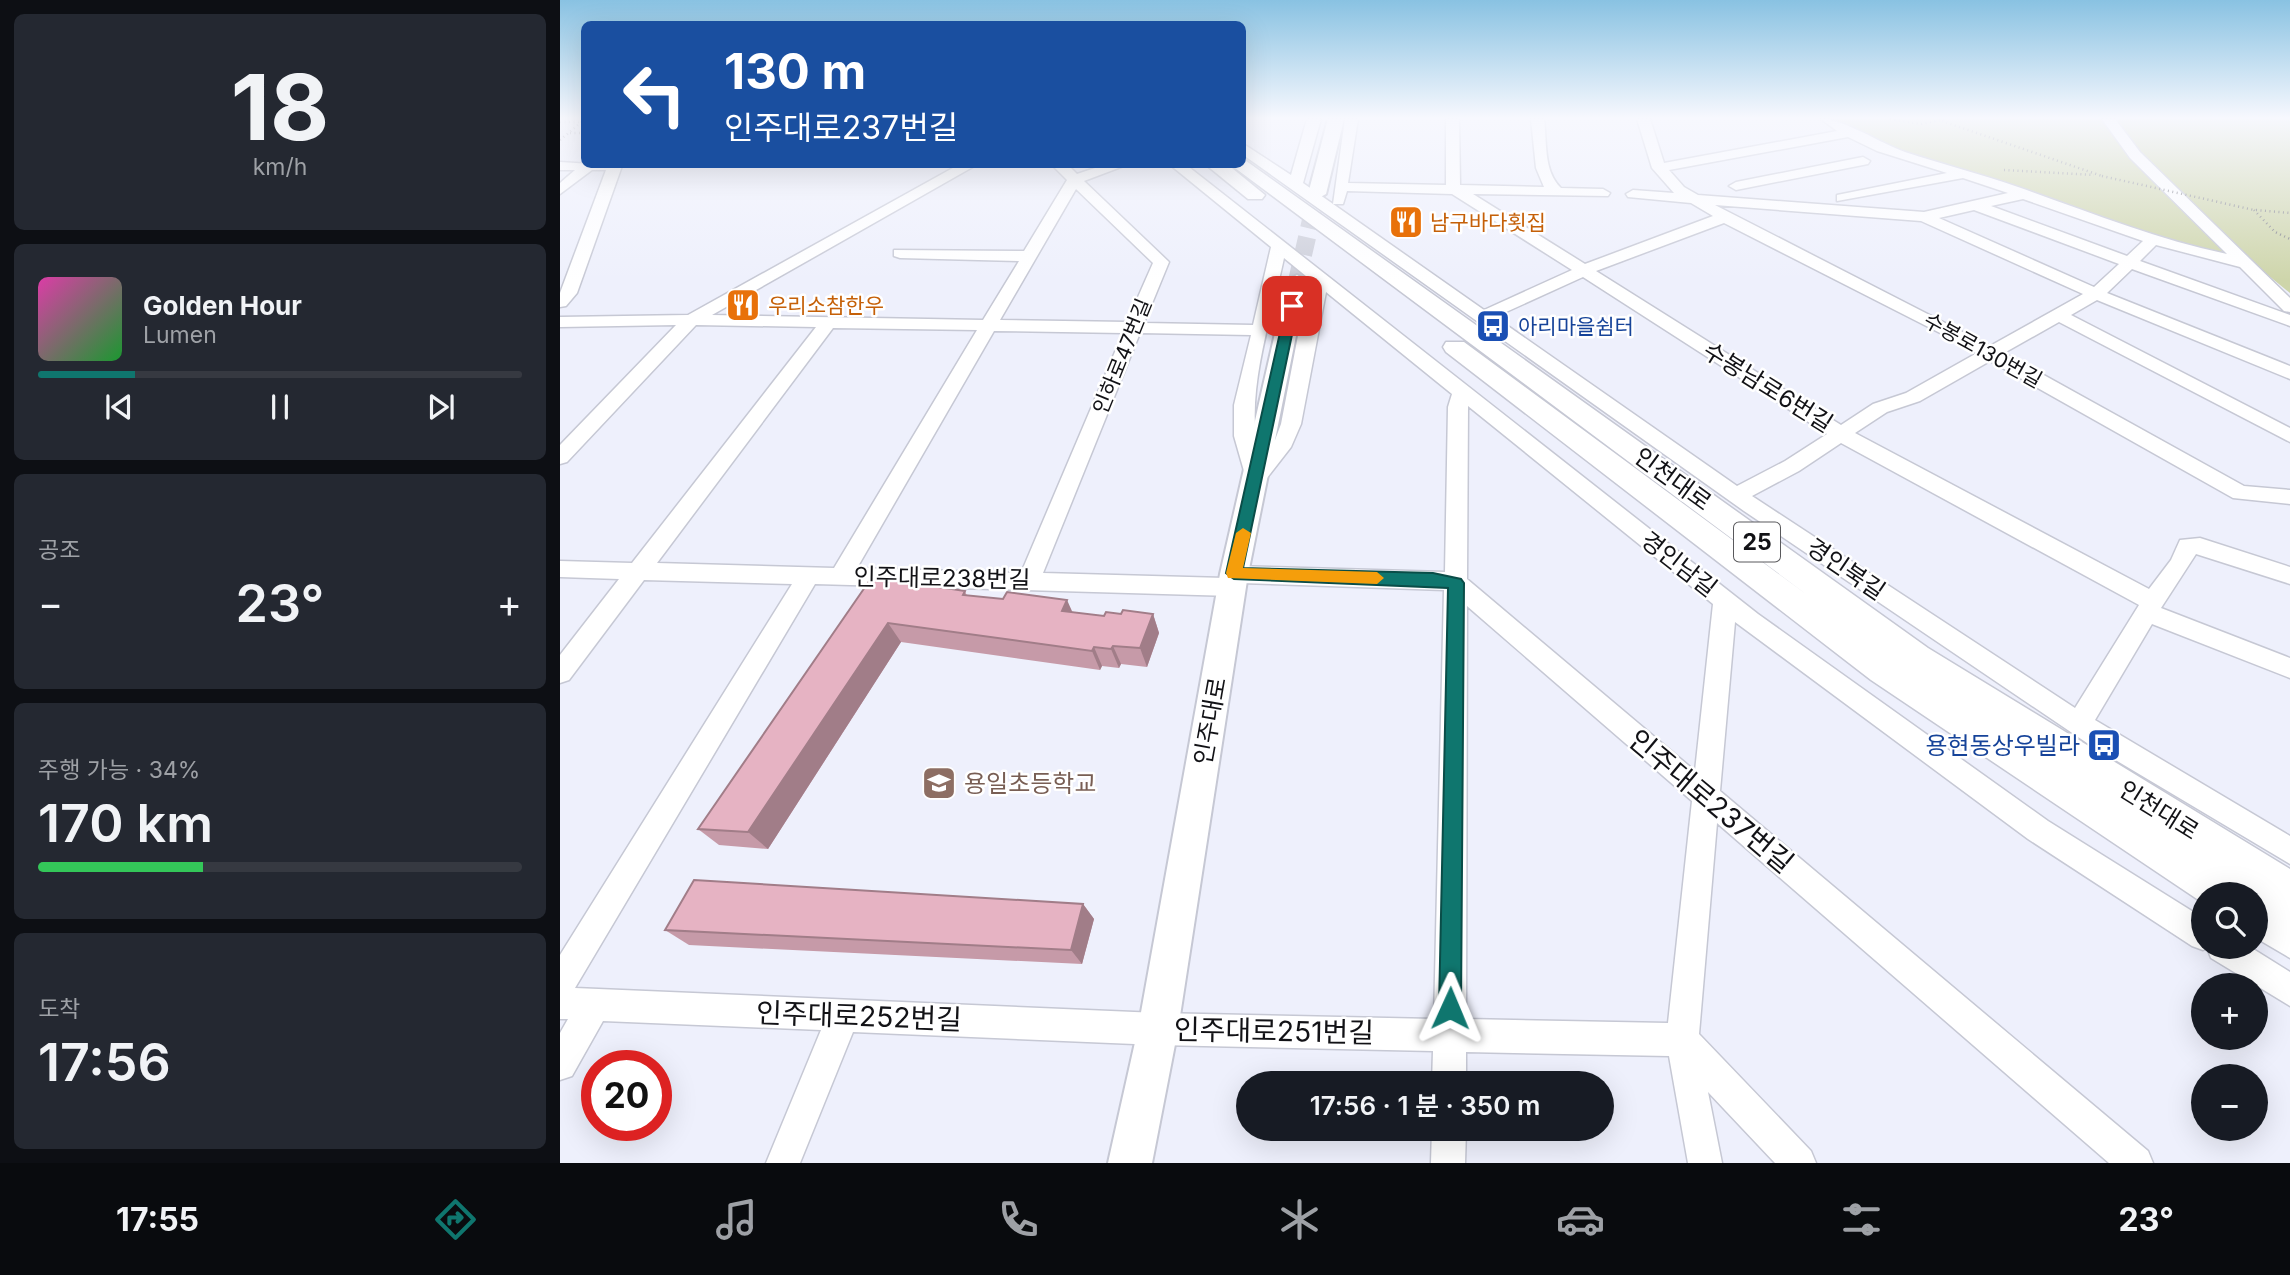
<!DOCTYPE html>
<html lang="ko">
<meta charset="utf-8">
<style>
:root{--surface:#171b24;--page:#242831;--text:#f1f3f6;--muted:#9ea1a6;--line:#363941;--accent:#0f766e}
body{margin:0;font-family:Inter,"Noto Sans KR",sans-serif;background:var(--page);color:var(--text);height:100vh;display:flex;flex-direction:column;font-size:26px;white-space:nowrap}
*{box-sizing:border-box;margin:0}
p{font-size:23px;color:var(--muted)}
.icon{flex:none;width:38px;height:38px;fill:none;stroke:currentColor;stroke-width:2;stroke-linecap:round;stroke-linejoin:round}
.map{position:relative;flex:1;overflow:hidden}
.details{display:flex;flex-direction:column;gap:14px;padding:14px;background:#0d0f14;width:560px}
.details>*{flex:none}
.top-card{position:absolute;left:21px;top:21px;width:665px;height:147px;border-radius:10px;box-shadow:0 7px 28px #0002;background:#1a4fa0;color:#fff;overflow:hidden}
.tools{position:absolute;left:1631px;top:882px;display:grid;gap:14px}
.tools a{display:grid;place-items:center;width:77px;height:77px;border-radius:50%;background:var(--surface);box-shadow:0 7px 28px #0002;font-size:35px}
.speed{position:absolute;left:21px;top:1050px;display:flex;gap:14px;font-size:35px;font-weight:700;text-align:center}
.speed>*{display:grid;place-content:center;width:91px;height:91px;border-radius:50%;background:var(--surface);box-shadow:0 7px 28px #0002;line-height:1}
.speed .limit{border:10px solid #d22;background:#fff;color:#111}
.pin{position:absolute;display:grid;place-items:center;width:60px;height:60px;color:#fff;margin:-30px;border-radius:14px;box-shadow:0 4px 10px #0006}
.me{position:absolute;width:77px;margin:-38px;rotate:1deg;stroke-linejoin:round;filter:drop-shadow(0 0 5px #0008)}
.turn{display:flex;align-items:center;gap:24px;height:147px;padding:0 28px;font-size:32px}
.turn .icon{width:91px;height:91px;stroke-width:2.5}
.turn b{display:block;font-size:49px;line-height:60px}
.big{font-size:52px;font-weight:600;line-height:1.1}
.details .widget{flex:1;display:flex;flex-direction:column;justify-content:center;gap:10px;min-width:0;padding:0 24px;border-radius:10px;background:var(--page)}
.details .dial{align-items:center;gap:0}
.dial b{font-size:91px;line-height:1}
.song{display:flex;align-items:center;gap:21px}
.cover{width:84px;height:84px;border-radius:10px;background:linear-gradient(135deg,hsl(320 70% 55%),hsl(130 70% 35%))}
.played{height:7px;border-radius:4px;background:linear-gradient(90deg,var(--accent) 20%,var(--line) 20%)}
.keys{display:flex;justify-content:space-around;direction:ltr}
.heat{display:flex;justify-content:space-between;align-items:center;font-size:38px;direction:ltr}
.charge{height:10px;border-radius:5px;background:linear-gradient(90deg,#34c759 34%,var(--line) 0)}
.trip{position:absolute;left:676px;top:1071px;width:378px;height:70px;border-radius:35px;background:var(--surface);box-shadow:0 7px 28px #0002;font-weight:600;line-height:70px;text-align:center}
.dock{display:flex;height:112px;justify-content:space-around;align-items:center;background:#090b0e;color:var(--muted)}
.dock .icon{width:49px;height:49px}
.dock .active{color:var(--accent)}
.dock b{font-size:32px;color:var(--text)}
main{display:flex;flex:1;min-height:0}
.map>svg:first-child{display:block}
.green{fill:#ced5aa}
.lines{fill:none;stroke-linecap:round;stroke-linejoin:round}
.major-tunnel{stroke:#cdcfda;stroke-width:18;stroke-dasharray:18 9;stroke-linecap:butt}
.minor-casing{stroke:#c6c8d4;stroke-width:3}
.major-casing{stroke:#c6c8d4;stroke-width:4}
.highway-casing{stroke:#c6c8d4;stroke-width:3}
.path{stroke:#82838b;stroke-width:2.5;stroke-dasharray:1 3.5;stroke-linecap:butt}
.minor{fill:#fff;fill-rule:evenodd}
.major{fill:#fff;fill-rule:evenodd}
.highway{fill:#fff;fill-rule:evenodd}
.path-bridge{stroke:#82838b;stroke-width:2.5;stroke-dasharray:1 3.5;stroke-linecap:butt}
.wall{fill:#c69aa8}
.shaded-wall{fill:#a17d88}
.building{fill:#e6b3c3;stroke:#a17d88;stroke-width:2}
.route{fill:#0f766e;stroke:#0a4d48;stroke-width:2}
.slow{fill:#f59e0b}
.labels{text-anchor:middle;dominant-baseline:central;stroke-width:5;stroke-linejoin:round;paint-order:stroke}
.far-food-label{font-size:21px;fill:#c56008;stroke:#fff;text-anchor:start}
.far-transit-label{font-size:21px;fill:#164399;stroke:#fff;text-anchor:start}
.far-street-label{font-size:21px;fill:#121216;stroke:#fff}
.shield{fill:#fff;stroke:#59595c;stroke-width:2}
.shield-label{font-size:23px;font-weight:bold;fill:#121216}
.street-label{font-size:24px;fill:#121216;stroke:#fff}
.transit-label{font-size:24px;fill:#164399;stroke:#fff;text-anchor:end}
.education-label{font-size:24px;fill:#785e54;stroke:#fff;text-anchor:start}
.near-street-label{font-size:28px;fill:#121216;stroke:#fff}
</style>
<main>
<section class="details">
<div class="widget dial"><b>18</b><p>km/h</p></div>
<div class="widget">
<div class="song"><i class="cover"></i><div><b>Golden Hour</b><p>Lumen</p></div></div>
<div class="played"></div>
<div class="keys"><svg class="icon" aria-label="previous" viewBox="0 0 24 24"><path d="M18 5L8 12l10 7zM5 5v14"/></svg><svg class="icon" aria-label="pause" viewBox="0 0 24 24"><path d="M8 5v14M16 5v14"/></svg><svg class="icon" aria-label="next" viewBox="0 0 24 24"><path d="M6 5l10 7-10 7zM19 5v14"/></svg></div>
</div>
<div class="widget"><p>공조</p>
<div class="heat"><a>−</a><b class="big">23°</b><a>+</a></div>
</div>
<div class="widget"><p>주행 가능 · 34%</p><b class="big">170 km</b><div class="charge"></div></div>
<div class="widget"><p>도착</p><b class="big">17:56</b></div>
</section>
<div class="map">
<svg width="1730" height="1163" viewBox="0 0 1730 1163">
<rect width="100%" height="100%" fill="#eef0fc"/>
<!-- green -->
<path class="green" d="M1269 119H1730V293L1698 267 1615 245 1289 133Z"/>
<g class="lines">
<!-- major-tunnel -->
<path class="major-tunnel" d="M737 281 757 194"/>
<!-- minor casing -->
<g class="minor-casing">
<g id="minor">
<path d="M747 119H761L743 183 773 204 785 119H798L788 183 886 185V119H899L900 185 984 187 976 168 971 119H984C987 141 983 171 1001 188L1043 189 1050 193 1048 196 913 194 1025 264 1153 216 1131 203 1068 197 1066 194 1073 190 1114 193 1092 168 1077 119H1090L1104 163 1277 131 1261 119C1282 118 1322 144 1345 152 1382 164 1421 174 1458 187 1527 211 1595 239 1667 254L1570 158 1542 119H1555L1580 152 1730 298V312L1724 311 1680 267 1596 245 1580 261 1730 315V326L1572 269 1547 293 1730 366V379L1537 300 1511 315 1730 428V442L1499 322 1444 353 1684 486 1730 490V504L1673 498 1430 361 1360 401 1327 412 1295 433 1589 589 1611 560 1620 540 1640 538 1730 567V584L1636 554 1601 608 1730 658V678L1592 624 1535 720 1730 836V864L1527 743 1184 511 682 154V143L731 175ZM1288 137 1317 151 1387 173 1277 195V201L1403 178 1448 193 1364 212 1138 195 1124 187 1109 170ZM787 191 892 194 1012 270 924 310 773 204H783ZM1463 199 1583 241 1567 256 1431 206ZM1155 205 1361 221 1523 294 1430 346ZM1414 210 1559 264 1534 287 1379 218ZM1164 223 1384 335 1417 353 1346 393 1313 404 1281 425 1036 271ZM1023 277 1267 434 1225 461 1177 486 935 317ZM1281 443 1579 605 1515 708 1192 496 1239 471Z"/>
<path d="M1303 157 1310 161 1308 164 1176 190 1169 186 1176 182Z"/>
<path d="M0 162 62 166 17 293 6 306 0 307V293L46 170H32L0 194V183L15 170H0Z"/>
<path d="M400 164H418L152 315 423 320 459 261 340 258 334 256V250L464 251 507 180 491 164H507L517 174 547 164H569L524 181 609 262 584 323 693 325 711 247 609 164H625L1198 614 1488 821 1643 918V947H1690L1730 972V1006L1651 958 1647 948 1643 950 1632 946 1468 839 1175 622 1160 791 1588 1151 1593 1163H1549L1157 823 1139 1034 1251 1151 1256 1163H1215L1148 1092 1162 1163H1128L1109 1056 906 1052V1083H872L873 1051 598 1045 293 1032 240 1163H206L261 1030 43 1021 12 1076 0 1080V1033L8 1019H0V955L232 584 84 580 9 680 0 683V655L59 579 0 577V561L72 563 256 327 136 325 7 462 0 464V445L116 325 0 327V317L128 315ZM516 189 593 263 567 322 440 320ZM724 258 752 281 741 320 721 424 715 440 700 458C683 398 711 319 724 258ZM766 292 892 394 888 407 885 572 674 566 666 568 663 574 665 578 483 573 580 333 691 335 674 405V436L686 478 696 485 703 483 731 447 741 424ZM273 328 417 330 274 568 97 563ZM434 331 563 333 461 573 297 568ZM908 406 1153 604 1135 771 907 579ZM681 583 884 590 874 1019 598 1013 15 988 255 584 672 596 680 593 683 587ZM907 606 1132 801 1108 1023 906 1019Z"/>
<path d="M872 1129H906L905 1163H871Z"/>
</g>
</g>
<!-- major casing -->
<g class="major-casing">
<g id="major">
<path d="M768 119H784L766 194 757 199 748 194Z"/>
<path d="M737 275 747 281 688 574 618 1029 592 1163H548L578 1029 660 574 727 281Z"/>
</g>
</g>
<!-- highway casing -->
<g class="highway-casing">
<g id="highway">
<path d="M682 158 1368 648 1730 869V912L1727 911 1730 912V958L1696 938 1695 894H1698L1681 884 1685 894H1643V903L1311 680 886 352 883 347 886 342H904L1250 597 675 168 673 164H682Z"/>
<path d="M645 164H667L705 195 702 199H688Z"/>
</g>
</g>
<!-- path -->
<g class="path">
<path d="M1330 119 1361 124 1387 119"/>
<path d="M1382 121 1542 176"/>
<path d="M0 122H19"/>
<path d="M10 133H24"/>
<path d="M0 140 24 120"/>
<path d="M1444 170 1534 175"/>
<path d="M1694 210 1715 232 1730 239"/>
<path d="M1696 210 1730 213"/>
</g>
<!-- minor -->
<use href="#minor" class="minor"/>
<!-- major -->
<use href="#major" class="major"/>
<!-- highway -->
<use href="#highway" class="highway"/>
<!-- path-bridge -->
<path class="path-bridge" d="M1542 176 1694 210"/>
</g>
<!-- wall -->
<g class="wall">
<path d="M312 577 405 591 407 596 513 613 544 616 561 614H593L599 633 587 667 561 664 559 668 542 666 540 670 341 642 208 849 159 845 138 829Z"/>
<path d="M523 904 534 919 522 964 129 945 105 930Z"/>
</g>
<!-- shaded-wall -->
<g class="shaded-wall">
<path d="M507 600 516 620 502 611Z"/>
<path d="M593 614 599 633 587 667 580 648Z"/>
<path d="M328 623 341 642 208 849 188 832Z"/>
<path d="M553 646 561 664 559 668 551 649Z"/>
<path d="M534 647 542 666 540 670 532 651Z"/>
<path d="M523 904 534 919 522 964 511 950Z"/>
</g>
<!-- building -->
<g class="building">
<path d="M312 577 405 591 403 595 443 599 447 592 507 600 502 611 544 616 546 612 561 614 563 610 593 614 580 648 553 646 551 649 534 647 532 651 328 623 188 832 138 829Z"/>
<path d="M134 880 523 904 511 950 105 930Z"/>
</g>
<!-- sky -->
<linearGradient id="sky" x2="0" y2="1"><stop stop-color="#89c2e2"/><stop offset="0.42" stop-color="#f7f8fe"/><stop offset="1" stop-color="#f7f8fe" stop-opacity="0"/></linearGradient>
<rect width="1730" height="281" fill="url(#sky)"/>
<!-- route -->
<path class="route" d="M732 303 738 306 683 568 873 573 901 579 904 583 901 1008 898 1016 890 1019 882 1016 879 1008 888 588 674 579 666 573 726 306Z"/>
<!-- slow -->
<path class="slow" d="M683 528 691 533 683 568 817 572 824 578 817 584 668 578 666 573 676 533Z"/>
<!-- icons -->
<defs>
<g id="restaurant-square" transform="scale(1.75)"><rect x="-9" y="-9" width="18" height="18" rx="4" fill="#e8710a" stroke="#fff"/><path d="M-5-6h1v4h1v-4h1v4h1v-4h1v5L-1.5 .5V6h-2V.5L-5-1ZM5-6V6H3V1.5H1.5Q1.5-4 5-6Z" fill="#fff"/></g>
<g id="bus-square" transform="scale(1.75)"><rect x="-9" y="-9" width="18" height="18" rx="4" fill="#1a4fb4" stroke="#fff"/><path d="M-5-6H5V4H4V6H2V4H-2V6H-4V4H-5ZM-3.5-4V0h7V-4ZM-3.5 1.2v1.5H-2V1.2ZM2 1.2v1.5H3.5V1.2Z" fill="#fff"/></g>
<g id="school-square" transform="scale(1.75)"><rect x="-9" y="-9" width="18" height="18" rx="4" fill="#8d6e63" stroke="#fff"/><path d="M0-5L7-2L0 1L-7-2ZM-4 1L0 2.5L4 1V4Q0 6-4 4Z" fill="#fff"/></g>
</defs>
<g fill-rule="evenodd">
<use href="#restaurant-square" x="846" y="222"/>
<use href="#restaurant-square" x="183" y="305"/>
<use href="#bus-square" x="933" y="326"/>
<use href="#bus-square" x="1544" y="745"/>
<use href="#school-square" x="379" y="783"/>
</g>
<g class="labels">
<!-- far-food labels -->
<g class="far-food-label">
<text x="870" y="222">남구바다횟집</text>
<text x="208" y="305">우리소참한우</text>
</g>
<!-- far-transit labels -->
<g class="far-transit-label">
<text x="958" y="326">아리마을쉼터</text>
</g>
<!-- far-street labels -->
<g class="far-street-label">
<text transform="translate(1423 350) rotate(29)">수봉로130번길</text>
<text transform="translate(562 356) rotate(-68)">인하로47번길</text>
</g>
<!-- shield labels -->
<rect class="shield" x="1174" y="522.5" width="46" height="39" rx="5"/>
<g class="shield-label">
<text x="1197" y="542">25</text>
</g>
<!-- street labels -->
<g class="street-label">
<text transform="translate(1208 387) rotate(32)">수봉남로6번길</text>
<text transform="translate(1113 479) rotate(36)">인천대로</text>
<text transform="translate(1119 564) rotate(38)">경인남길</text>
<text transform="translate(1286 569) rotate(34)">경인북길</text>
<text transform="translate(382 578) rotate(1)">인주대로238번길</text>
<text transform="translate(650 721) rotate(-80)">인주대로</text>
<text transform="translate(1599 810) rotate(32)">인천대로</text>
</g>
<!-- transit labels -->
<g class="transit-label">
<text x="1520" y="745">용현동상우빌라</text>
</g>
<!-- education labels -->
<g class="education-label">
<text x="404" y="783">용일초등학교</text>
</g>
<!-- near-street labels -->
<g class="near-street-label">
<text transform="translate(1151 801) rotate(40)">인주대로237번길</text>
<text transform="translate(299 1016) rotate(2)">인주대로252번길</text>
<text transform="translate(714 1031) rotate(1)">인주대로251번길</text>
</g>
</g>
</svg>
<div class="tools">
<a><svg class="icon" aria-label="search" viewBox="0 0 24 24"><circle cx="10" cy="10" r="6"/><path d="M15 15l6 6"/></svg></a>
<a>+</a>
<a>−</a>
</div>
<div class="speed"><div class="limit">20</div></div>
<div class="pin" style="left:732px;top:306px;background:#d93025"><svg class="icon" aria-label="arrive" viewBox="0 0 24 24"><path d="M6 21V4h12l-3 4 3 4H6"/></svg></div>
<svg class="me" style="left:890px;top:1008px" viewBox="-20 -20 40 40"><path d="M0-17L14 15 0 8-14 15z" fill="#0f766e" stroke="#fff" stroke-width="4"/></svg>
<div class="trip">17:56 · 1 분 · 350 m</div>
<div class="top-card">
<div class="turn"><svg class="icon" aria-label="left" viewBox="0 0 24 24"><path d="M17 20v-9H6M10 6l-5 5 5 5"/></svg><div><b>130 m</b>인주대로237번길</div></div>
</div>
</div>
</main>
<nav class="dock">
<b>17:55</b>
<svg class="icon active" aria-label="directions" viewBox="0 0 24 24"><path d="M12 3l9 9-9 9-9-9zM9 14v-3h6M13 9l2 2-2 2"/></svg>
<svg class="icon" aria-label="music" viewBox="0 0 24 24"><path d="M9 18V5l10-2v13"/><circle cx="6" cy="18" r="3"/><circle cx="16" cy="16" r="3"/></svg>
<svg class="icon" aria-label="phone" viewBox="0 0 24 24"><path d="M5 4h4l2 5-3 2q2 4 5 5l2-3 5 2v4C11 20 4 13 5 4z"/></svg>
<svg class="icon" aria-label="climate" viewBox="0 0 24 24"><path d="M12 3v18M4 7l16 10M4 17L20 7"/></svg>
<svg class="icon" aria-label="car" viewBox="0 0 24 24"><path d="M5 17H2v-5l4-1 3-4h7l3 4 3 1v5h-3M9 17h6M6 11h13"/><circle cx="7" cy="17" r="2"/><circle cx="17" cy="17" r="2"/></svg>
<svg class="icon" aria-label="filters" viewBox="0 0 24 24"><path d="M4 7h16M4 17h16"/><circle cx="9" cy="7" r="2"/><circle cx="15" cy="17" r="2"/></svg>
<b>23°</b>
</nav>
